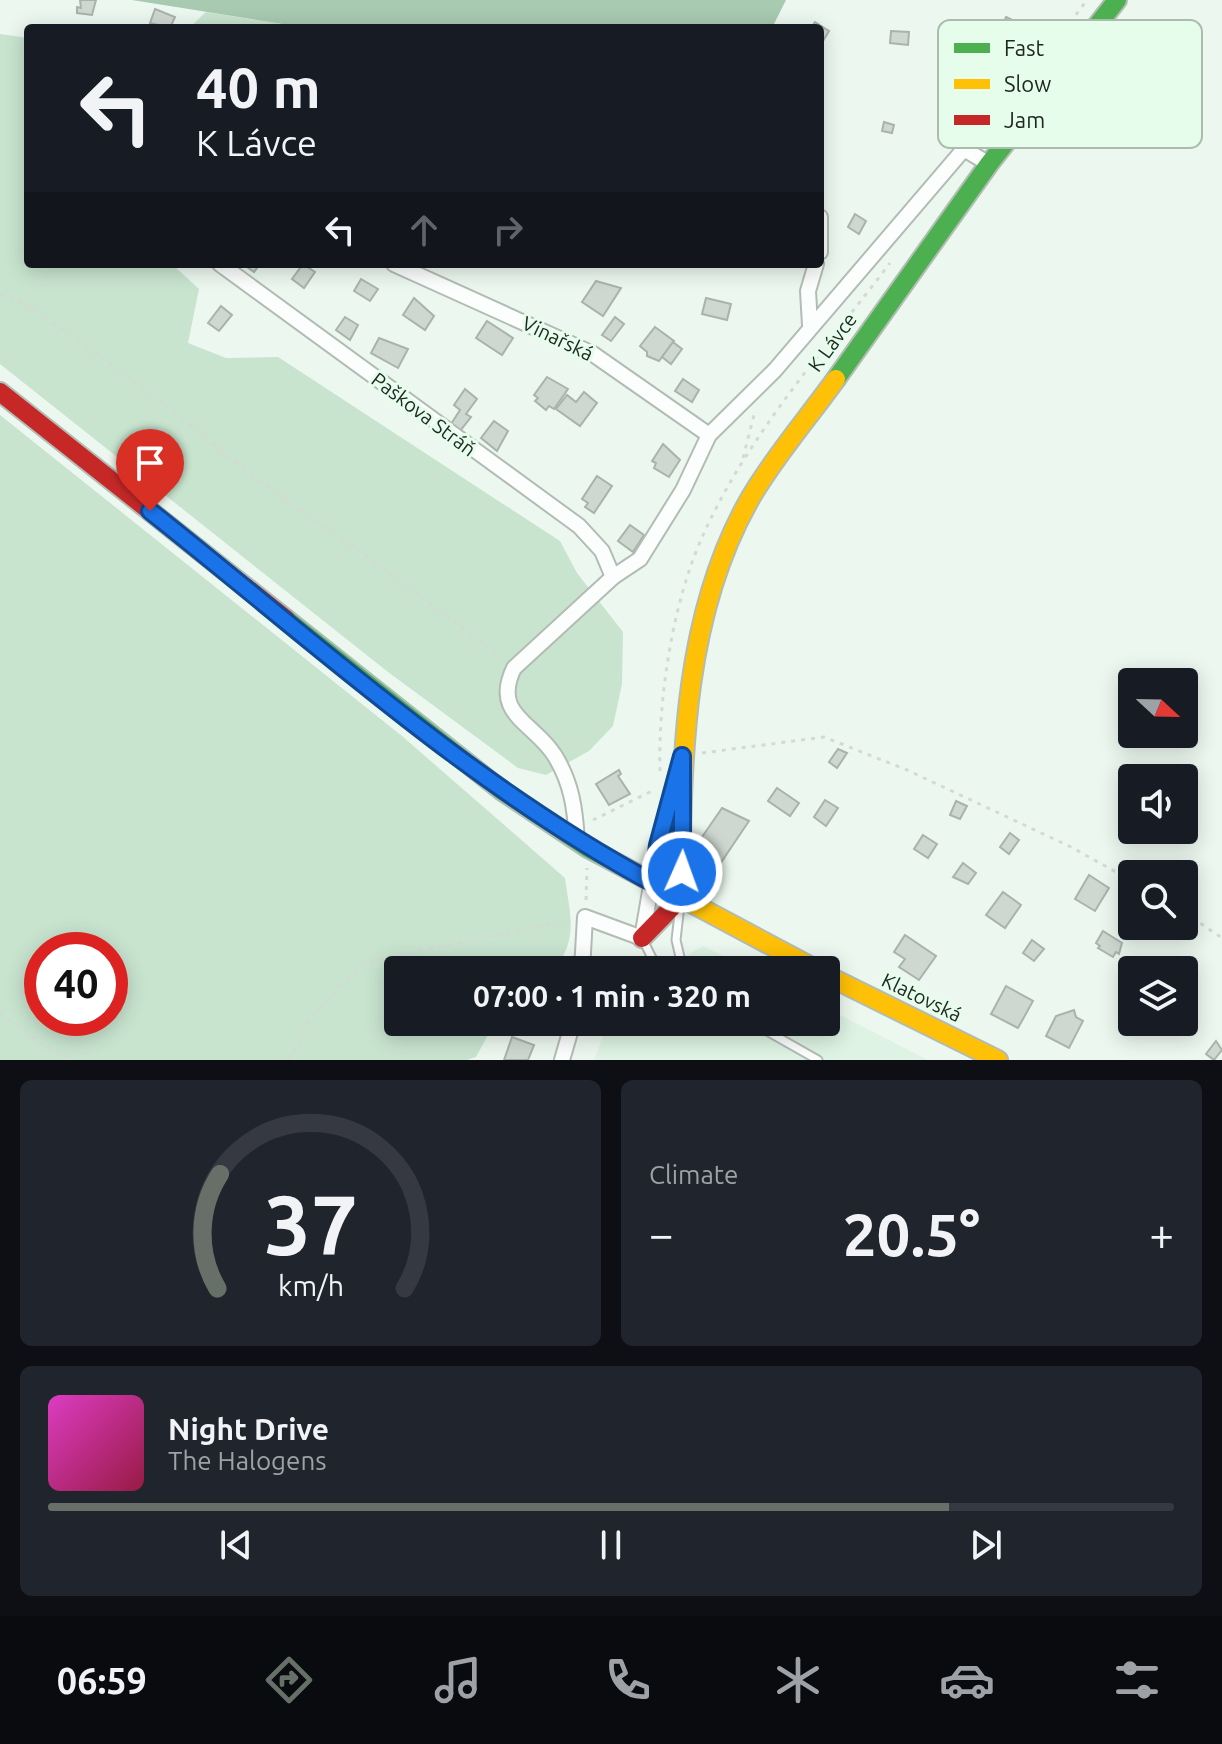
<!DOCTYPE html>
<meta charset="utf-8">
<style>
:root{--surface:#171b24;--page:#20242c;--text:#f1f3f6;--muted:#9ea1a6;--line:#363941;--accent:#667068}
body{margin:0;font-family:Ubuntu,sans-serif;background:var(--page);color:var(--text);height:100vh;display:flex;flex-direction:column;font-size:30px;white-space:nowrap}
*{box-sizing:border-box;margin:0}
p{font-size:26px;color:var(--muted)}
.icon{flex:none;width:44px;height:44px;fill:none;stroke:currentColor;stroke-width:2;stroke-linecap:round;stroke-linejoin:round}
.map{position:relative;height:1060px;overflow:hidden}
.drawer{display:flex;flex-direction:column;gap:20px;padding:20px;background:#0d0f14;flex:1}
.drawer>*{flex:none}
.top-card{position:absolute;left:24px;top:24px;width:800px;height:244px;border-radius:8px;box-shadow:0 4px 20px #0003;background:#171b24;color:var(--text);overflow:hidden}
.needle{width:52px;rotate:112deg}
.buttons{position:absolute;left:1118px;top:668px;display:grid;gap:16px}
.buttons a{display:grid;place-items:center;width:80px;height:80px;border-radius:8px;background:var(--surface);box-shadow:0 4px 20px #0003;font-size:40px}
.speed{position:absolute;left:24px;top:932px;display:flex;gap:16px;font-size:40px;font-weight:700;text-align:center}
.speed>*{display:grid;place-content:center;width:104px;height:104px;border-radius:50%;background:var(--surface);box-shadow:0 4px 20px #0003;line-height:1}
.speed .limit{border:12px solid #d22;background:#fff;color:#111}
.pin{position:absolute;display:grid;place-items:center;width:68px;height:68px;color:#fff;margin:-82px -34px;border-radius:50% 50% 50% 0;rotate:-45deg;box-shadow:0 0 8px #0007}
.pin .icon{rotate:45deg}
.me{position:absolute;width:88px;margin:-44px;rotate:2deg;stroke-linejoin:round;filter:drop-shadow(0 0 6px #0008)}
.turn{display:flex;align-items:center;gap:28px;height:168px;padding:0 40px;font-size:36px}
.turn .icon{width:104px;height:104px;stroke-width:2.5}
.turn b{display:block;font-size:56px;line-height:68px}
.lanes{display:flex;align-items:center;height:76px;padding:0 40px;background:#0003;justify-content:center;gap:40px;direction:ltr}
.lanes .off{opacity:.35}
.big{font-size:60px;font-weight:600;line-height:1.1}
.drawer .tile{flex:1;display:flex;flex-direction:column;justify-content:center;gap:12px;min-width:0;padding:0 28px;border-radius:12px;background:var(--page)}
.drawer .dial{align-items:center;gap:0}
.dial svg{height:208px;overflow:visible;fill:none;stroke:var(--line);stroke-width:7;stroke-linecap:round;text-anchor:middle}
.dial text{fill:var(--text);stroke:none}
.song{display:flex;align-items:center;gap:24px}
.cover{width:96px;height:96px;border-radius:12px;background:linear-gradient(135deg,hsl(310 70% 55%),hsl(340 70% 35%))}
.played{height:8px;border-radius:4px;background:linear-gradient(90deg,var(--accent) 80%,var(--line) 80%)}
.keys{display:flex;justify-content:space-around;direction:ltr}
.heat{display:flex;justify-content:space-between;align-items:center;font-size:44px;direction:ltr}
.drawer .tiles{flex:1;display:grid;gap:20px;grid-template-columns:1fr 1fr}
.tile:last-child{grid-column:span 2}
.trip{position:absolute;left:384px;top:956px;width:456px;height:80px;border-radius:8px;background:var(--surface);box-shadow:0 4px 20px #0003;font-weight:600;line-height:80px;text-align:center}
.dock{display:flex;height:128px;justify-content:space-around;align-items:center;background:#090b0e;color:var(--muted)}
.dock .icon{width:56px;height:56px}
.dock .selected{color:var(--accent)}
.dock b{font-size:36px;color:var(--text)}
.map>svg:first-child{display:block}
.built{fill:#def3e3}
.green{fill:#c8e4cf;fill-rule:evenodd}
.water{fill:#a7cab0}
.building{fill:#ced8d1;stroke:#a9b3ab;stroke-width:2}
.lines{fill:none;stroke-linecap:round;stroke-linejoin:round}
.lane-casing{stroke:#b2bcb4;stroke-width:11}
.street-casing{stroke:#b2bcb4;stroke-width:18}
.fast-casing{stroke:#b2bcb4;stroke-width:22}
.slow-casing{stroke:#b2bcb4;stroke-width:22}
.jam-casing{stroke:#b2bcb4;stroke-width:22}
.path{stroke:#d5d9d6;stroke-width:3;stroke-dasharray:4 6;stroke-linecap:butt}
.lane{stroke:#fcfefd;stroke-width:7}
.street{stroke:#fcfefd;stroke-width:14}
.fast{stroke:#4caf50;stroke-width:18}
.slow{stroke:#ffc107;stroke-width:18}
.jam{stroke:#c62828;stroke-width:18}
.route-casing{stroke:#114b97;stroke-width:20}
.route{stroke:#1a73e8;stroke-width:14}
.labels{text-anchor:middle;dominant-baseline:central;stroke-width:6;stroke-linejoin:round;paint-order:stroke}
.street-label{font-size:20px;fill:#1e2620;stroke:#e7fdec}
.key{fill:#e7fdec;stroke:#abbcaf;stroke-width:2}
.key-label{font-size:22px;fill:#1e2620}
</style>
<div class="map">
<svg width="1222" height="1060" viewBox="0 0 1222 1060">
<rect width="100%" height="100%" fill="#ecf8ef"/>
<!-- built -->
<g class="built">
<path d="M703 946 751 970H662Z"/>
<path d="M826 1008 928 1060H594L608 1022H826Z"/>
</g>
<!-- green -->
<g class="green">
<path d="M206 12 307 28H189Z"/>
<path d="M0 34 28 38V264H172L199 289 188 343 226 358 278 357 560 541 577 573 623 632 622 684 613 726 589 751 546 775 518 768 388 672 0 364Z"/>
<path d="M0 415 402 736 565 878C570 916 579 937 554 970H398V1022H495L476 1057 467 1060H0ZM42 950H110V1018H42Z"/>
</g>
<!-- water -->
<path class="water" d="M132 0H786L772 28H307Z"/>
<!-- building -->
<g class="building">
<path d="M96 0 92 15 77 13V7L81 8 80 0Z"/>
<path d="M155 9 175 17 170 28 150 23Z"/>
<path d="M1006 17 1021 24 1016 35 1021 37 1018 44 996 38Z"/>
<path d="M815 22 829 31 820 46V28H811Z"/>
<path d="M891 31 909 32 908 45 890 43Z"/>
<path d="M884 122 894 125 892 133 882 131Z"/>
<path d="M855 214 866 221 859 234 848 227Z"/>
<path d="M243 264H260L254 272Z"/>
<path d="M303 264 315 272 304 288 292 279Z"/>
<path d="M361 279 378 289 370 301 354 291Z"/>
<path d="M596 281 621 288 603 316 582 302Z"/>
<path d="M414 298 434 316 425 330 403 315Z"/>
<path d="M706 298 731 304 727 320 702 314Z"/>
<path d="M221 306 232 315 219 331 208 323Z"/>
<path d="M345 317 358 325 350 340 336 330Z"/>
<path d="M615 317 624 324 611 341 602 335Z"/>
<path d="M487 321 513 338 502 355 476 338Z"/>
<path d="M655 327 674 341 659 361 647 356V352L640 346Z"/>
<path d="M379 338 408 349 398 368 371 353Z"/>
<path d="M673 342 682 349 671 364 662 357Z"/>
<path d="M547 377 568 389 554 409 549 406 546 410 535 401 538 398 534 395Z"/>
<path d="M683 379 699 390 692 402 675 391Z"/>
<path d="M465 389 477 399 466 414 471 417 460 431 451 424 460 410 454 405Z"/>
<path d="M584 392 597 403 580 426 556 409 567 395 576 402Z"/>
<path d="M494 421 508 431 497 451 481 438Z"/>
<path d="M663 444 680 460 669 477 654 468 656 463 652 461Z"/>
<path d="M597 476 612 486 594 513 585 507 588 503 582 499Z"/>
<path d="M630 525 644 535 633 552 618 541Z"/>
<path d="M838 749 847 753 837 768 829 762Z"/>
<path d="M619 770 621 774 618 776 630 794 609 805 596 784Z"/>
<path d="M777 788 799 803 790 816 768 801Z"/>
<path d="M825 800 838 808 826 826 814 817Z"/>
<path d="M956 801 967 806 960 819 950 815Z"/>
<path d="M722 808 749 821 718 867 709 861 703 845 706 840 702 837Z"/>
<path d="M1010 833 1019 840 1009 854 1000 847Z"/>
<path d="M923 835 937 844 928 858 914 849Z"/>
<path d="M963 863 976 873 968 884 953 877Z"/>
<path d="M1089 875 1109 888 1095 911 1075 899Z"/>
<path d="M1003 892 1021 905 1005 928 986 915Z"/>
<path d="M1103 931 1122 943 1119 954 1116 952 1113 957 1098 948 1100 946 1096 943Z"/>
<path d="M905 935 936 956 919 980 899 967 905 959 894 952Z"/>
<path d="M1032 940 1044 949 1034 961 1023 953Z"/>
<path d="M1006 986 1033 1001 1018 1028 991 1014Z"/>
<path d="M1074 1010 1076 1017 1083 1021 1069 1048 1046 1036 1056 1016Z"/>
<path d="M512 1037 534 1045 528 1060H504Z"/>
<path d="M1216 1041 1222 1050 1214 1060 1206 1054Z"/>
</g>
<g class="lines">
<!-- lane casing -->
<g class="lane-casing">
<g id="lane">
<path d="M680 905 676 940 683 970"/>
<path d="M643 940 658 970"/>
<path d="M751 1022 818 1060"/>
</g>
</g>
<!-- street casing -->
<g class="street-casing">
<g id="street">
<path d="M820 217V252"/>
<path d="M220 264 579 526 602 551 613 577"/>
<path d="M394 264 593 354 709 435"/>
<path d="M810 325 808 291 816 264"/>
<path d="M577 841C575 809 572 784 555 756 535 723 491 715 514 668L613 577 640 559 683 490 709 435 775 370 964 149 989 164"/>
<path d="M582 970 585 917 642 938 658 845 677 772"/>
<path d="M562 1060 573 1022"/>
</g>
</g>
<!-- fast casing -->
<g class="fast-casing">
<g id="fast">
<path d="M836 379 989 164 1117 0"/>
<path d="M286 619 501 790 588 848 669 891"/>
</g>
</g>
<!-- slow casing -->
<g class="slow-casing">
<g id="slow">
<path d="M669 891 817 970"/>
<path d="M680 899C682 764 681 618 751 497 775 456 808 418 836 379"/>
<path d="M826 975 998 1060"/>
</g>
</g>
<!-- jam casing -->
<g class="jam-casing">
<g id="jam">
<path d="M0 392 286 619"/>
<path d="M642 938 680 899"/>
</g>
</g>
<!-- path -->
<g class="path">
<path d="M1022 87 1087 0"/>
<path d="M0 294 31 307 141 386 255 477 394 576 502 658"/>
<path d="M743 458 754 415"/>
<path d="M702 753 824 737 907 770 1071 847 1132 881"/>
<path d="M660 771C658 697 673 600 704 533 749 434 825 349 890 263"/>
<path d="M593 820 654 790"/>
<path d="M586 900 587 868"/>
<path d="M1184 912 1222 938"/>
<path d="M0 1013 53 1052 75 1060"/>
<path d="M289 1060 313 1015 363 963 570 920"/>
</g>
<!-- lane -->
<use href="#lane" class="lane"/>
<!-- street -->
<use href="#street" class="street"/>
<!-- fast -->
<use href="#fast" class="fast"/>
<!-- slow -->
<use href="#slow" class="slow"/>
<!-- jam -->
<use href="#jam" class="jam"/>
</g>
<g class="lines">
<!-- route casing -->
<g class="route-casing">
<path id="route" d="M150 511C313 640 469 784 653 883L658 845 682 756V872"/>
</g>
<!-- route -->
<use href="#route" class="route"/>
</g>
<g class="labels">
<!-- street labels -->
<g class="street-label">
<text transform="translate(558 338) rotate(26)">Vinařská</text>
<text transform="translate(832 342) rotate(-54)">K Lávce</text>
<text transform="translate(424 414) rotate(37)">Paškova Stráň</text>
<text transform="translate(922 997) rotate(26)">Klatovská</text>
</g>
</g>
<!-- legend -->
<rect x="938" y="20" width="264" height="128" rx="12" class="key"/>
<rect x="954" y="43" width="36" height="10" fill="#4caf50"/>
<rect x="954" y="79" width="36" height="10" fill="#ffc107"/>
<rect x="954" y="115" width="36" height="10" fill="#c62828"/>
<g class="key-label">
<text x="1004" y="56">Fast</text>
<text x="1004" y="92">Slow</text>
<text x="1004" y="128">Jam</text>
</g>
</svg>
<div class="buttons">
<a><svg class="needle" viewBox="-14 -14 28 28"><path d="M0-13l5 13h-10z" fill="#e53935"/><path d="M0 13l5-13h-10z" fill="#9ea1a6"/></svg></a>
<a><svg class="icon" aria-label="sound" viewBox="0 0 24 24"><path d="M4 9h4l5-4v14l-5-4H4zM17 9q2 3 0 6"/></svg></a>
<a><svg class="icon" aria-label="search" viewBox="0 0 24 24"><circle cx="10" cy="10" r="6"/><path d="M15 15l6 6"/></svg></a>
<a><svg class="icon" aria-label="layers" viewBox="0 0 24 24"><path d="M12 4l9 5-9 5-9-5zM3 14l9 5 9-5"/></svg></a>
</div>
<div class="speed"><div class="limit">40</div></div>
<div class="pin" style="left:150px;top:511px;background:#d93025"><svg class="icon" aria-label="arrive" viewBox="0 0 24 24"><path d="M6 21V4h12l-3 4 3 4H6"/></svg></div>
<svg class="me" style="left:682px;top:872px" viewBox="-20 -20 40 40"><circle r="17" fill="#1a73e8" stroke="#fff" stroke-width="3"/><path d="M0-11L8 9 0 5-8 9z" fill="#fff"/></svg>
<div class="trip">07:00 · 1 min · 320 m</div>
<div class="top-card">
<div class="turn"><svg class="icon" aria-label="left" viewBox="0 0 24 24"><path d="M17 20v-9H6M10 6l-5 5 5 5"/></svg><div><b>40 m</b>K Lávce</div></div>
<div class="lanes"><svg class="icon" aria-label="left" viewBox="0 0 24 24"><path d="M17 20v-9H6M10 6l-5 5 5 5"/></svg><svg class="icon off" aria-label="ahead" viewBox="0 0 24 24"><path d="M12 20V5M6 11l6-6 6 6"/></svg><svg class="icon off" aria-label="right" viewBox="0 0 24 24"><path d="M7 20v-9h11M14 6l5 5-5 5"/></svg></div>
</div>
</div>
<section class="drawer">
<div class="tiles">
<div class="tile dial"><svg viewBox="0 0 100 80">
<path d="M14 69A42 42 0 1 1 86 69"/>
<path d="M14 69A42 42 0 0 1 15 25" stroke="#667068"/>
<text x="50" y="56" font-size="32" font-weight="700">37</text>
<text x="50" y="72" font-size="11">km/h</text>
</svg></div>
<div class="tile"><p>Climate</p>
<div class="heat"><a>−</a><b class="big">20.5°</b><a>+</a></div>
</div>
<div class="tile">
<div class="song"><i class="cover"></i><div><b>Night Drive</b><p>The Halogens</p></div></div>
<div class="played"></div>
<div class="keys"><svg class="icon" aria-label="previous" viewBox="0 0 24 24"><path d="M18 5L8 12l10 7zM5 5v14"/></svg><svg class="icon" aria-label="pause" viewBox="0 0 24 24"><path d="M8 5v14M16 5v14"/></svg><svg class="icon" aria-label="next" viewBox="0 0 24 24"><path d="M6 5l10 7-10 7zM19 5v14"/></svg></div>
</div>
</div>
</section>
<nav class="dock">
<b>06:59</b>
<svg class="icon selected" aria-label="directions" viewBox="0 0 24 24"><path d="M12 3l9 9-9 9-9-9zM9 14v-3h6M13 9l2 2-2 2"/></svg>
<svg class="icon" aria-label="music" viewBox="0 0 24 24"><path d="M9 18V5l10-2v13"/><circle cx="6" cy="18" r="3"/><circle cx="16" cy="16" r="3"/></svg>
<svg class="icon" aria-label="phone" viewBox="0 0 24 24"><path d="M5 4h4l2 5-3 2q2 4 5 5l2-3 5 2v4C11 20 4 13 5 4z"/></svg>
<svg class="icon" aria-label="climate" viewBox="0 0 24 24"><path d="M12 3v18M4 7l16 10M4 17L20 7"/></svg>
<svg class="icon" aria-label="car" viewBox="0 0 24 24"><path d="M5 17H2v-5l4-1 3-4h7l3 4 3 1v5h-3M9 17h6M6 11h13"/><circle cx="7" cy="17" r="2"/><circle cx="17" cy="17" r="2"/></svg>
<svg class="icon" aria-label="filters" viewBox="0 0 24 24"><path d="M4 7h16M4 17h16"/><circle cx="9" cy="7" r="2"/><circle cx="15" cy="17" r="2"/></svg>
</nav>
